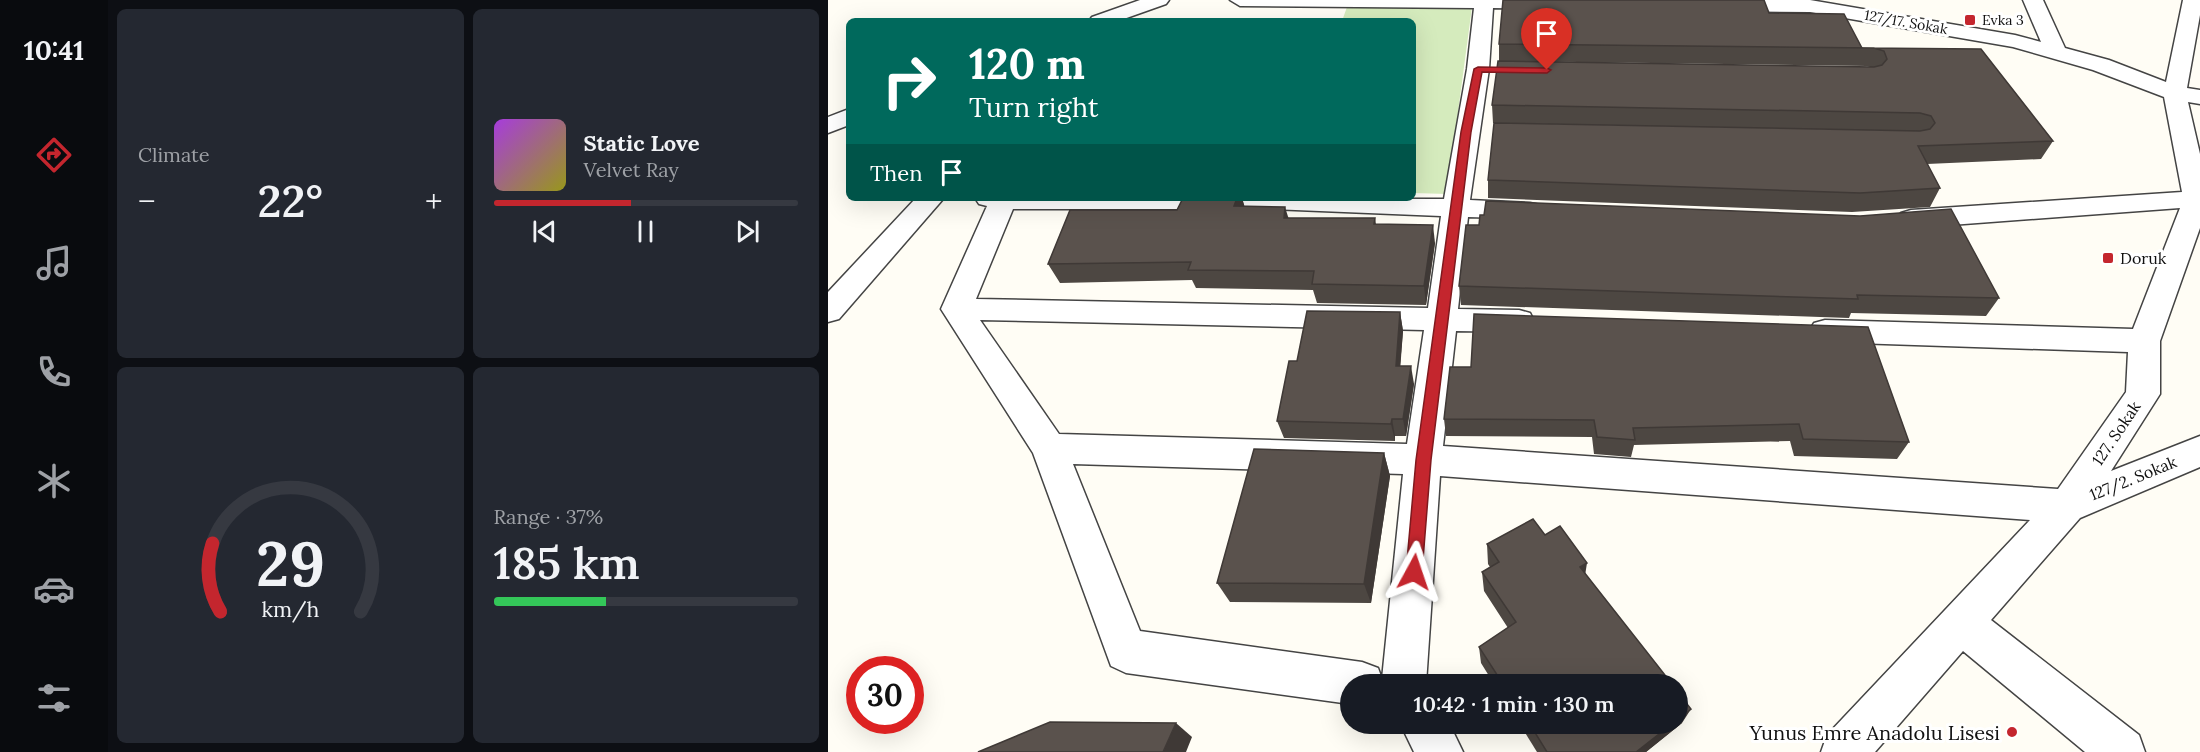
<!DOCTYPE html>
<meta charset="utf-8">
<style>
:root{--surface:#171b24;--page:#242831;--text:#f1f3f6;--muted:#9ea1a6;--line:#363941;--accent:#c4262e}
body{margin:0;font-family:Lora,serif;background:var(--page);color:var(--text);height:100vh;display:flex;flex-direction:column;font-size:22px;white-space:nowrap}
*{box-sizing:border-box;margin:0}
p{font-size:20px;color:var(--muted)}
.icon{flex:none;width:33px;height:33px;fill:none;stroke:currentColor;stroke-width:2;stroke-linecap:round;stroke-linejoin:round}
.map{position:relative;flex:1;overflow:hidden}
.side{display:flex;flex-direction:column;gap:9px;padding:9px;background:#0d0f14;width:720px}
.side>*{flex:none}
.hud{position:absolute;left:18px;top:18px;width:570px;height:183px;border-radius:9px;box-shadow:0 6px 24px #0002;background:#00695c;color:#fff;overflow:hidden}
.speed{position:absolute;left:18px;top:656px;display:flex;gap:12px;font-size:30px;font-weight:700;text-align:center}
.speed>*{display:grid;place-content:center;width:78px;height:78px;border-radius:50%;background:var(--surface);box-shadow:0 6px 24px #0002;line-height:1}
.speed .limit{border:9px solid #d22;background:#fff;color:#111}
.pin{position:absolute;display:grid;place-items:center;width:51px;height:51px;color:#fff;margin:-62px -26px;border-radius:50% 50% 50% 0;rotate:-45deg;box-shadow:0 0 6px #0007}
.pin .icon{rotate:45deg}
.me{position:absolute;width:66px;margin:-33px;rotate:5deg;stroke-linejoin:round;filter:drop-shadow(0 0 4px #0008)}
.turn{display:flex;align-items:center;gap:21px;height:126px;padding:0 24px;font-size:27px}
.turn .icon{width:78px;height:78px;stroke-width:2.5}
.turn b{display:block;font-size:42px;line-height:51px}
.then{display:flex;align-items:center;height:57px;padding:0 24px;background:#0003;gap:12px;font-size:22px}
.big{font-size:45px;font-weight:600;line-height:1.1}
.side .widget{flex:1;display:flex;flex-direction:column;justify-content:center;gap:9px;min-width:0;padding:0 21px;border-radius:9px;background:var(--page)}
.side .dial{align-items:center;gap:0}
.dial svg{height:156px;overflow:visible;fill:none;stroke:var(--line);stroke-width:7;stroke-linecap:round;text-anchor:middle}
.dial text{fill:var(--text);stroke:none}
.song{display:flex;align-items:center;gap:18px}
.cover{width:72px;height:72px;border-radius:9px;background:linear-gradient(135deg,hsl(280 70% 55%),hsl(60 70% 35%))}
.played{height:6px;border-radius:3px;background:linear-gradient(90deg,var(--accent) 45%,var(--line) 45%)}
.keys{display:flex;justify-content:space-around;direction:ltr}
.heat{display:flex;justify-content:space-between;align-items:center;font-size:33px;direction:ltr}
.charge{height:9px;border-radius:4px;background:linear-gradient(90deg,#34c759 37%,var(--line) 0)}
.side .tiles{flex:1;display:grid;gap:9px;grid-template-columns:repeat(2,1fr)}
.trip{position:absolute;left:512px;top:674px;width:348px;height:60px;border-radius:30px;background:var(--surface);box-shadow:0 6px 24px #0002;font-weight:600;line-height:60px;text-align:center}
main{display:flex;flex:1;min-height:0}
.tab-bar{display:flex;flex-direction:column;width:108px;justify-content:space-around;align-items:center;background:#090b0e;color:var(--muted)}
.tab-bar .icon{width:42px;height:42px}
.tab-bar .selected{color:var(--accent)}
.tab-bar b{font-size:27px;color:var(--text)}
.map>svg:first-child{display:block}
.green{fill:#d5ebbd}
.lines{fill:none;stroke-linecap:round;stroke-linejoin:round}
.minor-casing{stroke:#444;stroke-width:3}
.minor{fill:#fff;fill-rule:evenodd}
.wall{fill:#4d4742;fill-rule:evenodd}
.shaded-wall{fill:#3f3936}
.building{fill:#5a524d;stroke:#3f3936;stroke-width:1.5}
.route{fill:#c4262e;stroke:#7f191e;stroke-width:1.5}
.poi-dot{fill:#c4262e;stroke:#fff;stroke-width:2}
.labels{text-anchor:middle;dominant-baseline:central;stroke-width:6;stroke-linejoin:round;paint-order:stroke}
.far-poi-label{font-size:14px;fill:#111;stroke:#fff;text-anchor:start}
.far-street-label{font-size:14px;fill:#111;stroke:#fff}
.poi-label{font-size:16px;fill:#111;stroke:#fff;text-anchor:start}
.street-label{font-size:16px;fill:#111;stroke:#fff}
.near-poi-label{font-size:20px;fill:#111;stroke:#fff;text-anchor:end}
</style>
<main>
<nav class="tab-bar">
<b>10:41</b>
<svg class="icon selected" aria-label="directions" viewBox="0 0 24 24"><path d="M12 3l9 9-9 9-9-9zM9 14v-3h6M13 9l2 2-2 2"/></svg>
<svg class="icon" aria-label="music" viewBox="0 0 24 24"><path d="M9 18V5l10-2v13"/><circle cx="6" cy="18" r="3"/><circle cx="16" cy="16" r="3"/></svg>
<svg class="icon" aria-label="phone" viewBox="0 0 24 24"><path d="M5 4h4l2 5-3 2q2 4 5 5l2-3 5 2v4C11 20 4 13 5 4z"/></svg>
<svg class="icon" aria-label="climate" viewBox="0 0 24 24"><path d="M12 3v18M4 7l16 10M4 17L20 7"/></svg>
<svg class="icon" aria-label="car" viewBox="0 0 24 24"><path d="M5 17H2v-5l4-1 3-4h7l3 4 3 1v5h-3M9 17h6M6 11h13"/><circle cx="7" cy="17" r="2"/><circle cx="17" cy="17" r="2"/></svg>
<svg class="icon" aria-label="filters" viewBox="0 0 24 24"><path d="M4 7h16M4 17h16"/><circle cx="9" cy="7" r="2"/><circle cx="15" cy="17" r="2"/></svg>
</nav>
<section class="side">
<div class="tiles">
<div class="widget"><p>Climate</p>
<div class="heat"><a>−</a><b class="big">22°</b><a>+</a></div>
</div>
<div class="widget">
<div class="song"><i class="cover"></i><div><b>Static Love</b><p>Velvet Ray</p></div></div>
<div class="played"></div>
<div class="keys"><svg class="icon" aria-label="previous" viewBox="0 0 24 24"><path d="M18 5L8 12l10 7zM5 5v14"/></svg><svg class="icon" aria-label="pause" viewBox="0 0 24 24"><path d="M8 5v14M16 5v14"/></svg><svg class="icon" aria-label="next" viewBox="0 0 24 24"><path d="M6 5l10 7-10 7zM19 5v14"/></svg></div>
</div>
<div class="widget dial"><svg viewBox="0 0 100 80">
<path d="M14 69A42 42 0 1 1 86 69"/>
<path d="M14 69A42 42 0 0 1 10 34" stroke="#c4262e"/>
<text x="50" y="56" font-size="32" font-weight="700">29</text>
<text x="50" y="72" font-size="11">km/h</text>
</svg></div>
<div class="widget"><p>Range · 37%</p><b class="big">185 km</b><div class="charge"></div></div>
</div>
</section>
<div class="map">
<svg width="1372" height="752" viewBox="0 0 1372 752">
<rect width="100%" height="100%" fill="#fffdf5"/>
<!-- green -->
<path class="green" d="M519 7H644L619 194 585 193V21H514Z"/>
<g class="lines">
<!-- minor casing -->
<g class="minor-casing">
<g id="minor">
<path d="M312 0H341L338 4 290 21H261L264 17Z"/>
<path d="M402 0H727L729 3 719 9 665 8 661 69 642 200 702 203 712 205 715 211 712 217 702 219 640 217 630 309 691 310 702 313 706 321 702 329 691 332 628 331 615 446 1230 489 1298 392 1300 352 997 342 986 339 981 331 986 323 997 320 1305 329 1352 208 1083 228 1073 225 1069 219 1073 213 1083 210 1354 192 1336 97 1265 70 1185 47 982 12 894 11 884 5 891 0H982L1187 35 1213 42 1195 0H1215L1237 48 1281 60 1338 82 1355 0H1372V15L1359 88 1372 90V104L1360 102 1372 154V228L1332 341V394L1283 471 1372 436V467L1252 518 1163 620 1311 735 1317 752H1257L1135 651 1047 752H993L999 735 1202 520 612 476 598 684H522V704L298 673 283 666 205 453 113 309 159 206 151 204 147 198 616 199 639 69 646 8 412 6ZM185 209H443L613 216 600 308 148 299ZM152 320 596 330 579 444 231 434ZM245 464 575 474 554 679 550 668 534 662 312 631Z"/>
<path d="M21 109V125L0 133V117Z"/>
<path d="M88 198H116L11 319 0 322V292Z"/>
<path d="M572 723H621L635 752H586Z"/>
</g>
</g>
<!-- minor -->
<use href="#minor" class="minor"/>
</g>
<!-- wall -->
<g class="wall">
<path d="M941 13 1034 48 1153 49 1225 141 1213 159 1099 164 1112 188 1102 207 1024 212 660 198V180L1085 131 665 123 664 105 671 61V44ZM684 61 1039 66 1042 67Z"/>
<path d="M355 198H414L416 206 460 218H547L548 224 607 243 598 305 489 303 485 290 368 288 364 280 232 283 220 264 349 210Z"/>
<path d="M651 225 1171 298 1158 316 1023 313 1021 318 633 305 631 286Z"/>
<path d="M572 312 575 331 572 366 586 384 578 436H567V441L456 438 449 421 469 361Z"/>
<path d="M622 367 1081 442 1069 459 966 456 962 441 806 445 803 457 766 454 764 437 618 436 616 419Z"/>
<path d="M556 453 562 476 543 603 402 602 389 583Z"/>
<path d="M717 535 757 574 844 684H666L653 663 651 647 680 628 656 591 654 572 662 567 660 564 659 544Z"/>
<path d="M691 723H854L818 752H709Z"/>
</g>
<!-- shaded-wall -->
<g class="shaded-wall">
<path d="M409 198H414L418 211 406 206Z"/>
<path d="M457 207 463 226 456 218Z"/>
<path d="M605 225 607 243 598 305 596 286Z"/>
<path d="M572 312 575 331 571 384 568 366Z"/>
<path d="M583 366 586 384 578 436 575 419Z"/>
<path d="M564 419 567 436V441L563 424Z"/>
<path d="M556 453 562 476 543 603 536 584Z"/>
<path d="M759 563 756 582 752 567Z"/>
<path d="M863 709 854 723 818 752H808L845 723H849V720Z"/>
<path d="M348 723 364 737 358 752H335Z"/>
</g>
<!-- building -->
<g class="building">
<path d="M675 0H936L941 13 1016 14 1034 48 1153 49 1225 141 1090 146 1112 188 1032 193 660 180 666 123 1092 131 1102 129 1107 123 1103 116 1092 113 664 105 670 61 1046 67 1054 65 1059 59 1056 51 1046 48 671 44Z"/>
<path d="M355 198H409L406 206 457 207 456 218H547L546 224 605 225 596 286 484 284 486 271 360 270 363 262 220 264 242 210H349Z"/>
<path d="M658 201 1032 216 1123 209 1171 298 1029 295 1030 299 631 286 638 225H651L652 215H656Z"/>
<path d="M479 311 572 312 568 366H583L575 419H564L563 424 449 421 461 361H469Z"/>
<path d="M646 314 1040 327 1081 442 975 439 971 424 805 428 807 440 769 437 766 420 616 419 622 367H643Z"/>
<path d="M426 449 556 453 536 584 389 583Z"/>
<path d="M705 519 717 535 732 526 759 563 752 567 844 684H675L651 647 688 622 654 572 671 562 659 544Z"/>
<path d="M849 691 863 709 849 720Z"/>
<path d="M222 722 348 723 335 752H150Z"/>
<path d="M701 723H845L808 752H719Z"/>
</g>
<!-- route -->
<path class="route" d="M650 67 719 68 723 70 719 73 654 72 643 132 603 460 594 572 592 577 586 580 580 577 578 572 588 460 633 132 646 69Z"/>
<!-- markers -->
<g class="poi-dot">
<rect x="1136" y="14" width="12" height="12" rx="3"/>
<rect x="1274" y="252" width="12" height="12" rx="3"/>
<circle cx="1184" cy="732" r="6"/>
</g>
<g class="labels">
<!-- far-poi labels -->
<g class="far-poi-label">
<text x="1154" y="20">Evka 3</text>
</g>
<!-- far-street labels -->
<g class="far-street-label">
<text transform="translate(1078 22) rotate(10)">127/17. Sokak</text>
</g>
<!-- poi labels -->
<g class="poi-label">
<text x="1292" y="258">Doruk</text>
</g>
<!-- street labels -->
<g class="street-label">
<text transform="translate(1288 433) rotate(-56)">127. Sokak</text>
<text transform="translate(1305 478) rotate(-22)">127/2. Sokak</text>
</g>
<!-- near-poi labels -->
<g class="near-poi-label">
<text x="1172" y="732">Yunus Emre Anadolu Lisesi</text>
</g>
</g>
</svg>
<div class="speed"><div class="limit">30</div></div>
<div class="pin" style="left:719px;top:70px;background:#d93025"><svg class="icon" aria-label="arrive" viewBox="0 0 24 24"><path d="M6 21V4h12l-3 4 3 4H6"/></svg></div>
<svg class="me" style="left:586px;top:572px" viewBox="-20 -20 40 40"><path d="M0-17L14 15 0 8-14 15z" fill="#c4262e" stroke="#fff" stroke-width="4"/></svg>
<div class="trip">10:42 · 1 min · 130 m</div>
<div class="hud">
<div class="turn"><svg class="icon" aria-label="right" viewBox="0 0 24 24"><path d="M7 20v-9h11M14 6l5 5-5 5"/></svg><div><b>120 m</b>Turn right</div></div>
<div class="then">Then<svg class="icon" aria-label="arrive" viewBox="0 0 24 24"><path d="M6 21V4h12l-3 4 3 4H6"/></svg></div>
</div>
</div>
</main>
